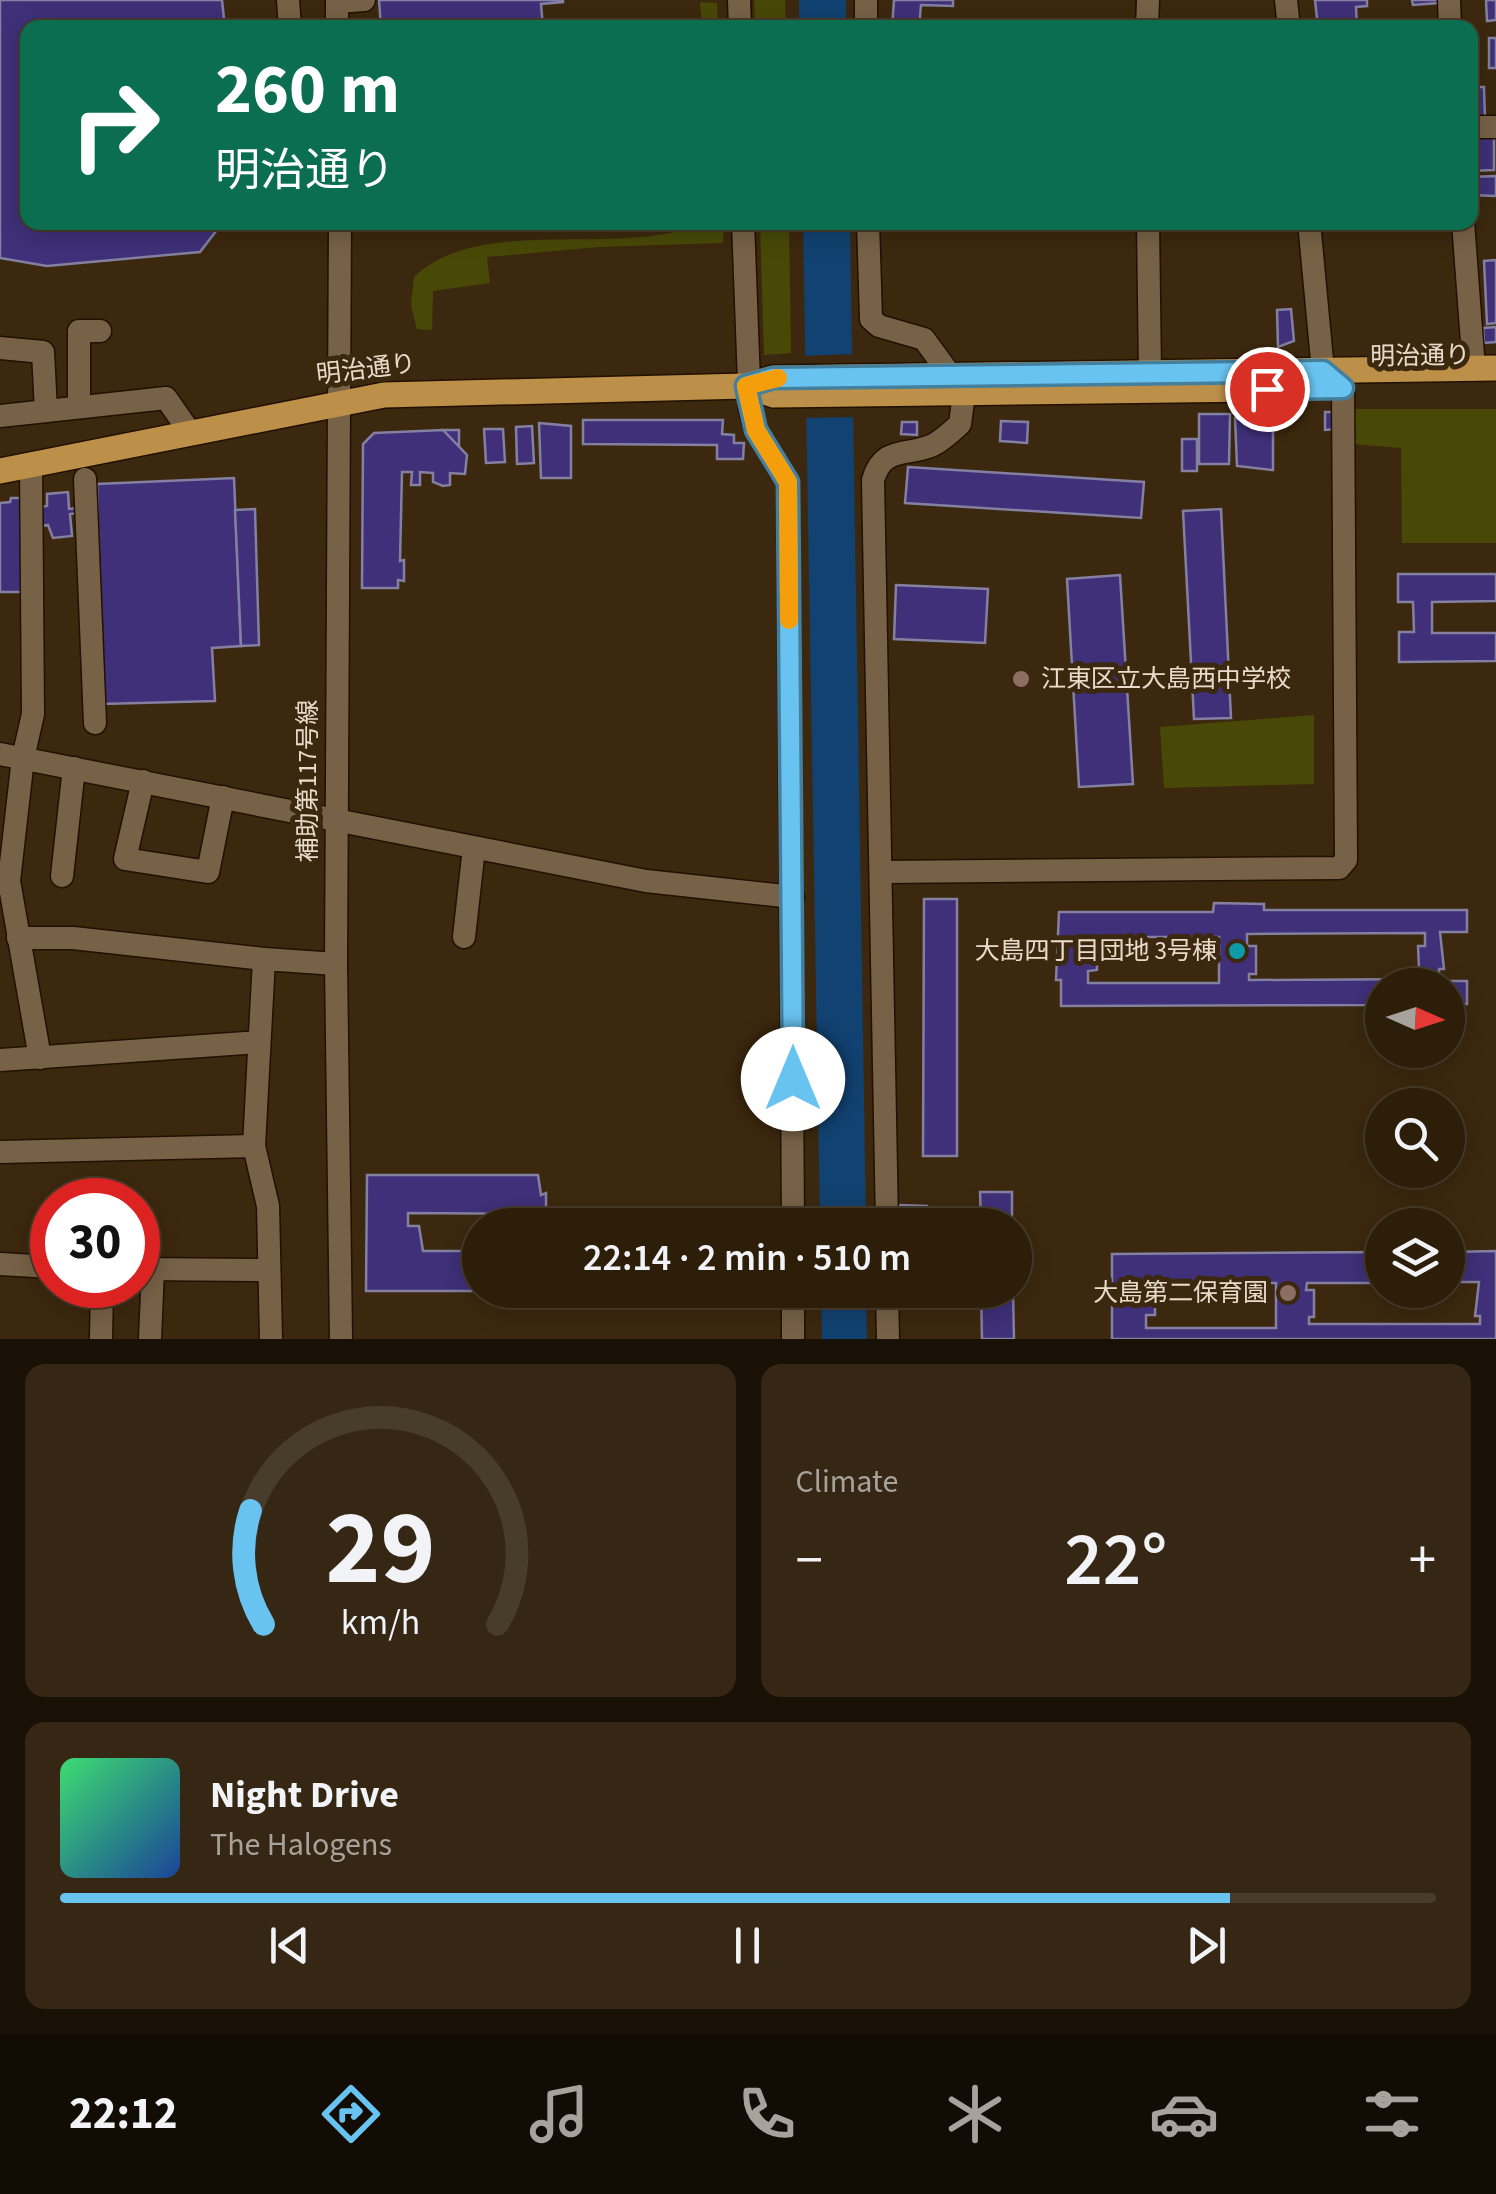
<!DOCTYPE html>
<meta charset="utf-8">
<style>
:root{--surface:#2d1e0a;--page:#352713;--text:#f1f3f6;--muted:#a7a29c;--line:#483c2b;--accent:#69c3f1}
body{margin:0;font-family:"Source Sans 3","Noto Sans JP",sans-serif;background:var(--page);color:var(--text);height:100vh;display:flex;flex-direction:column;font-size:38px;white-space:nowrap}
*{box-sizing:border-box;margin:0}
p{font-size:32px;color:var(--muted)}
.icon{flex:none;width:55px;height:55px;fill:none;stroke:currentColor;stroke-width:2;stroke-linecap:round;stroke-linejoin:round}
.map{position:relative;height:1339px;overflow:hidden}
.drawer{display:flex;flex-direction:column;gap:25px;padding:25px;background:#191006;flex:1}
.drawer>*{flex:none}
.guide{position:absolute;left:20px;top:20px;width:1458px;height:210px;border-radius:20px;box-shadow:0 5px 25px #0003,0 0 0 2px var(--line);background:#0b6e4f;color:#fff;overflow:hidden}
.needle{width:65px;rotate:93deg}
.controls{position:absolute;left:1365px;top:968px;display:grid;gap:20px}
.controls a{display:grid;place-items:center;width:100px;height:100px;border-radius:50%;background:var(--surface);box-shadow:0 5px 25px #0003,0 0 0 2px var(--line);font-size:50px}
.speed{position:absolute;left:30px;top:1178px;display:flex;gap:20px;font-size:50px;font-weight:700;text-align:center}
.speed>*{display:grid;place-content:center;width:130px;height:130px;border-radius:50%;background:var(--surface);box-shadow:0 5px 25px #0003,0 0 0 2px var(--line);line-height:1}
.speed .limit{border:15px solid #d22;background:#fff;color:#111}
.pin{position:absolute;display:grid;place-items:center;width:85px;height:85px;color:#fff;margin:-42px;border:5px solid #fff;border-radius:50%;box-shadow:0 2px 10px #0007}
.me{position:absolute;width:110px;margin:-55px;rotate:0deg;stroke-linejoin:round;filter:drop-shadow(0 0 8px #0008)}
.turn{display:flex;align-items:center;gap:35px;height:210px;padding:0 30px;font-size:45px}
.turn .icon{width:130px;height:130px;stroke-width:2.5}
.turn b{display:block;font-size:70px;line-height:85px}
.big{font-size:75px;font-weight:600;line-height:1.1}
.drawer .widget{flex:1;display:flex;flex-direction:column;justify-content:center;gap:15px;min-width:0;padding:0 35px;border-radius:20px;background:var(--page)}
.drawer .dial{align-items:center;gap:0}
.dial svg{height:260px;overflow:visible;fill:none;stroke:var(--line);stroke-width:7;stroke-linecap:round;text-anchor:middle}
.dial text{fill:var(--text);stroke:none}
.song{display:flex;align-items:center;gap:30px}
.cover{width:120px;height:120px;border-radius:15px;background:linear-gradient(135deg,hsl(140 70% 55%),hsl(220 70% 35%))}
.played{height:10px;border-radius:5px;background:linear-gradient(90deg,var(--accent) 85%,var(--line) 85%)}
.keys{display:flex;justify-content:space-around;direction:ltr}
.heat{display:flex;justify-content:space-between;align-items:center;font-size:55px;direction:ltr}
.drawer .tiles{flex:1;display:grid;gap:25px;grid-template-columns:1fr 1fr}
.widget:last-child{grid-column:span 2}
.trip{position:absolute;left:462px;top:1208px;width:570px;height:100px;border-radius:50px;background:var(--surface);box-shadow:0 5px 25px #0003,0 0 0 2px var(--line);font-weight:600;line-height:100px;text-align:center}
.dock{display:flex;height:160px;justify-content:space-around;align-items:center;background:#120c04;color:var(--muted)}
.dock .icon{width:70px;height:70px}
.dock .active{color:var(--accent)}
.dock b{font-size:45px;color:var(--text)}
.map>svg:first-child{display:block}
.green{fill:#484907}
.water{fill:#124271}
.pier{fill:#3c280e}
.building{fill:#3f3079;stroke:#8380a1;stroke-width:2.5;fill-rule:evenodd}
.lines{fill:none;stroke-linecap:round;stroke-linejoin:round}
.minor-casing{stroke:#221000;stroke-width:25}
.major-casing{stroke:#221000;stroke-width:28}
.minor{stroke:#786247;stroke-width:22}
.major{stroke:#bd9049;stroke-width:25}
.route-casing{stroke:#447f9d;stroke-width:25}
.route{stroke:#69c3f1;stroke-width:18}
.slow{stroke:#f59e0b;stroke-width:18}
.education-dot{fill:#8d6e63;stroke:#3c280e;stroke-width:4}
.culture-dot{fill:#0f9aa8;stroke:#3c280e;stroke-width:4}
.labels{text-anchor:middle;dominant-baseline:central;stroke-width:10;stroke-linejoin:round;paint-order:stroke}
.street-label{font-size:25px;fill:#e8dbcc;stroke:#3c280e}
.poi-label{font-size:25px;fill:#e8dbcc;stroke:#3c280e;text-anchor:end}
</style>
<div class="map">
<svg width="1496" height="1339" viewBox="0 0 1496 1339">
<rect width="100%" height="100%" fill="#3c280e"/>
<!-- green -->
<g class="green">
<path d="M754 0H785L786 27H755Z"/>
<path d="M700 2 717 3 718 27H702Z"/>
<path d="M705 223H724L723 243 599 247 487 257 490 283 433 291 432 330 417 329 411 305 414 277C481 213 619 259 705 223Z"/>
<path d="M760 223H789L791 353 764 355Z"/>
<path d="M1353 409H1496V543H1402L1401 448 1352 444Z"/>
<path d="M1314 715V784L1164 788 1160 727Z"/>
</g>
<!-- water -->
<g class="water">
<rect x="799" y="0" width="47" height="27"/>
<path d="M803 223H850L866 1225H820Z"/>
<path d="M821 1290H866L867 1339H822Z"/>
</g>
<!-- pier -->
<path class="pier" d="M855 354 856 417 801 418 800 356Z"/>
<!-- building -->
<g class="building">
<path d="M0 0H222L225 28H28V222H223L200 252 47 266 0 258Z"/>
<path d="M379 0H563V2L541 4 543 28H381Z"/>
<path d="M894 0H953V6L921 5 919 28H892Z"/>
<path d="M1315 0H1367V6L1356 7 1357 28H1318Z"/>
<path d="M1412 0H1439V3L1413 5Z"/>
<path d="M1486 0H1496V20L1487 21Z"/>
<path d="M1440 20 1441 24 1414 27 1413 22Z"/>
<rect x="1489" y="38" width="7" height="30"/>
<path d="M1474 87H1484L1485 120 1470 119V93Z"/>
<path d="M1494 134V170L1470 171V135Z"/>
<path d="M1496 176V196L1470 195V177Z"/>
<path d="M412 222H523L421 230Z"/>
<path d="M1496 260V323L1487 324 1484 261Z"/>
<path d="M1291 309 1294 341 1278 347 1277 310Z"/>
<path d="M1496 327V342L1484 343 1483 328Z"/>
<path d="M1325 412H1336V429L1325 430Z"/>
<path d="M1199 414H1230L1229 464H1199Z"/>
<path d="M1235 418H1273V470L1237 466Z"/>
<path d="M583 420H723L722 434 734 435V443H744L743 459H717V445L583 444Z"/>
<path d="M1001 421 1028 422 1027 443 1000 441Z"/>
<path d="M902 422H917V435L901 434Z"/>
<path d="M539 423 571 426V478H541Z"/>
<path d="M532 426 534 463 517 464 516 427Z"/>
<path d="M484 429H503L505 462 486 463Z"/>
<path d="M443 430H459V448Z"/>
<path d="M443 430 467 455 465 474 450 473V485L443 486 433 482V473L420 472V485H411L412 472H402L400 561 404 560V581L398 580V588H362L363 444 374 433Z"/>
<rect x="1182" y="439" width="15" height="32"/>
<path d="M908 467 1144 482 1141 518 905 503Z"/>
<path d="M234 478 241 646 212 648 215 701 101 704 97 484Z"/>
<path d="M68 492 69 509 79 508V513L70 514 72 536 53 538 48 525 42 526 39 507 47 506V494Z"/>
<path d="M11 498H25L21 592H0V503L10 502Z"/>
<path d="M255 509 259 645 241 646 235 510Z"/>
<path d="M1221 509 1231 718 1194 719 1183 511Z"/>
<path d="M1398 574H1496V601L1432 602V633H1496V661L1399 662V632H1414L1413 602H1398Z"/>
<path d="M1120 575 1133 784 1079 787 1067 579Z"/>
<path d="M896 585 988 589 985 643 894 639Z"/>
<path d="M924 899H957V1156H923Z"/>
<path d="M1214 903 1264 904V910H1467V932H1440L1444 969H1439V981H1467V1004H1448V985H1382V1005L1061 1006V980H1056L1059 912H1213ZM1425 933V946H1418L1419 969H1425V979L1249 980V974H1256V946H1247V934ZM1087 937H1219V983H1088V971L1097 970V955H1087Z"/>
<path d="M367 1175H538L541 1195 546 1193V1210L540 1214 408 1213V1226H419L423 1251H480V1290H752V1304H560V1291H366Z"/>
<path d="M980 1192H1012V1225H981Z"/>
<path d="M897 1205 927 1206V1225H896Z"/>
<path d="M1496 1251V1339H1112V1254L1382 1252V1283H1307L1306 1290H1314V1317H1309V1324H1480V1316H1475L1479 1282H1448V1252ZM1144 1283H1276V1328H1146V1315H1155V1298H1144Z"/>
<path d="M933 1290V1296L894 1291V1290Z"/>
<path d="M981 1290H1013L1014 1339H982Z"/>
</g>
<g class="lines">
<!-- minor casing -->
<g class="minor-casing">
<g id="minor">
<path d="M288 0 290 28"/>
<path d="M739 0 740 28"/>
<path d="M866 0V28"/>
<path d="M1286 0 1289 28"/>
<path d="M1449 0 1450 28"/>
<path d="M337 2 364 0"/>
<path d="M337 28V0"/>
<path d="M1147 28 1148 0"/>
<path d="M1470 127H1496"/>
<path d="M340 222 336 964 341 1339"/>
<path d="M743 222 750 409 756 430 788 482 793 1225"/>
<path d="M868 222 871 319 879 326 924 339 964 394 960 424C952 431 943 440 933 445 907 457 883 445 873 480L887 1225"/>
<path d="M1148 222 1150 373"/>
<path d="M1463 222 1474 369"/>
<path d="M0 348 43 352 46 411"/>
<path d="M79 407V331H100"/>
<path d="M0 416 166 398 189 431"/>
<path d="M31 464 33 714 23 758 9 881 40 1058"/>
<path d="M85 479 95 723"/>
<path d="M0 754 646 881 793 897"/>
<path d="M143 781 125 859 208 872 223 797"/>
<path d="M883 872 1339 868 1346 860 1343 388 1323 371 1309 222"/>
<path d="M62 876 74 768"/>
<path d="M464 937 474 848"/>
<path d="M18 938H73L264 959"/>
<path d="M0 1060 259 1042"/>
<path d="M0 1152 254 1146"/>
<path d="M0 1264 52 1267"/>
<path d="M138 1269 269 1270"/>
<path d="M793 1290V1339"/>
<path d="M887 1290 888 1339"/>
<path d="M101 1339 102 1285"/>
<path d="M150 1339 153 1269"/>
<path d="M271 1339 268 1206 254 1146 264 959 336 964"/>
</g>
</g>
<!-- major casing -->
<g class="major-casing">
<g id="major">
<path d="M746 386 774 395 1255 389"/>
<path d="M0 471 384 395 746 386 773 378 1496 368"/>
</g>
</g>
<!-- minor -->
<use href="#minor" class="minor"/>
<!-- major -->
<use href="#major" class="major"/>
</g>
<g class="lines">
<!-- route casing -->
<g class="route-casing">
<path id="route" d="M793 1079 788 482 756 430 746 386 773 378 1323 371 1343 388 1267 389"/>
</g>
<!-- route -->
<use href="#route" class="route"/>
<!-- slow -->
<path class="slow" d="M778 378 746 386 756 430 788 482 789 620"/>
</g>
<!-- markers -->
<g class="education-dot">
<circle cx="1021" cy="679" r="10"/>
<circle cx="1288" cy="1293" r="10"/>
</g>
<circle class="culture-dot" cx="1237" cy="951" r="10"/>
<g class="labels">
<!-- street labels -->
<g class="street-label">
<text transform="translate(1420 356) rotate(-1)">明治通り</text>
<text transform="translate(366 369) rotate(-7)">明治通り</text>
<text transform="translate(308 781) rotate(-90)">補助第117号線</text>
</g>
<!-- poi labels -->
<g class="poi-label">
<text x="1041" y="679" text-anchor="start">江東区立大島西中学校</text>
<text x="1217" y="951">大島四丁目団地 3号棟</text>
<text x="1268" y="1293">大島第二保育園</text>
</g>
</g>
</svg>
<div class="controls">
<a><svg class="needle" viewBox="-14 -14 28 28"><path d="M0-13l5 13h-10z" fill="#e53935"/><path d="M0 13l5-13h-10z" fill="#a7a29c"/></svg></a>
<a><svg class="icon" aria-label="search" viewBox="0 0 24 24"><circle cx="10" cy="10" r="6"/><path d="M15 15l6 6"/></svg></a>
<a><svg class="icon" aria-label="layers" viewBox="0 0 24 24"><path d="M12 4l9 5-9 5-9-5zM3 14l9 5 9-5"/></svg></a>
</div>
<div class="speed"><div class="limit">30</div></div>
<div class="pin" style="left:1267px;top:389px;background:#d93025"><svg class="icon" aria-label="arrive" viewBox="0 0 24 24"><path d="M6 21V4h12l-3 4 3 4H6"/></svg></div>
<svg class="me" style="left:793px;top:1079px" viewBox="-20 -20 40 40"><circle r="19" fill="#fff"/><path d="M0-13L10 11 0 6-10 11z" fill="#69c3f1"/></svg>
<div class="trip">22:14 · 2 min · 510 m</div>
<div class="guide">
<div class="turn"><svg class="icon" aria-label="right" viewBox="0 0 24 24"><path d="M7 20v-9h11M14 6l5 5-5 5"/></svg><div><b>260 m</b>明治通り</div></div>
</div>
</div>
<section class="drawer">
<div class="tiles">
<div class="widget dial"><svg viewBox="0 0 100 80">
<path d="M14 69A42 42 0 1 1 86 69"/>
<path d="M14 69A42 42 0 0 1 10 34" stroke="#69c3f1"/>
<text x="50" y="56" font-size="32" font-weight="700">29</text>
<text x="50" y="72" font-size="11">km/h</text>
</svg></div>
<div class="widget"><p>Climate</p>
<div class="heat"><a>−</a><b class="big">22°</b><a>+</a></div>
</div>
<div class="widget">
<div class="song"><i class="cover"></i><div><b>Night Drive</b><p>The Halogens</p></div></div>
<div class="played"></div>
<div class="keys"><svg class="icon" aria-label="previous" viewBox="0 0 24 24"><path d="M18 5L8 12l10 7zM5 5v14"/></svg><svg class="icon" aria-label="pause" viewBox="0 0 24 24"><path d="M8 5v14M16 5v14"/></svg><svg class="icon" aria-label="next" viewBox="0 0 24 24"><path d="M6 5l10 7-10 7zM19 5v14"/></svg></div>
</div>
</div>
</section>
<nav class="dock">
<b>22:12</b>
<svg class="icon active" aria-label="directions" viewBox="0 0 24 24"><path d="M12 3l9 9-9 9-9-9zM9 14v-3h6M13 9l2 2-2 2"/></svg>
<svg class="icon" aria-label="music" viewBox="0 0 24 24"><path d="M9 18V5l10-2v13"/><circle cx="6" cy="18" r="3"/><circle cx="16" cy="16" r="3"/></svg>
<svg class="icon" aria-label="phone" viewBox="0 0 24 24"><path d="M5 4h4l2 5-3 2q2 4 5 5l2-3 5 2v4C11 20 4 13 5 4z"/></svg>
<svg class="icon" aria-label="climate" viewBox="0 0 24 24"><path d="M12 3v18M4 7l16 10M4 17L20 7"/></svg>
<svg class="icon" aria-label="car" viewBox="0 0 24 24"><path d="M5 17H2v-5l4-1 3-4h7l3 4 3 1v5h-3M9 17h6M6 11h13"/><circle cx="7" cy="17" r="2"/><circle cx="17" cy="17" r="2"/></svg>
<svg class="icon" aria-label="filters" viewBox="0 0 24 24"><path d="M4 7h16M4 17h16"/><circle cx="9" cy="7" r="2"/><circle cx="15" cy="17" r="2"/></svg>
</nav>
